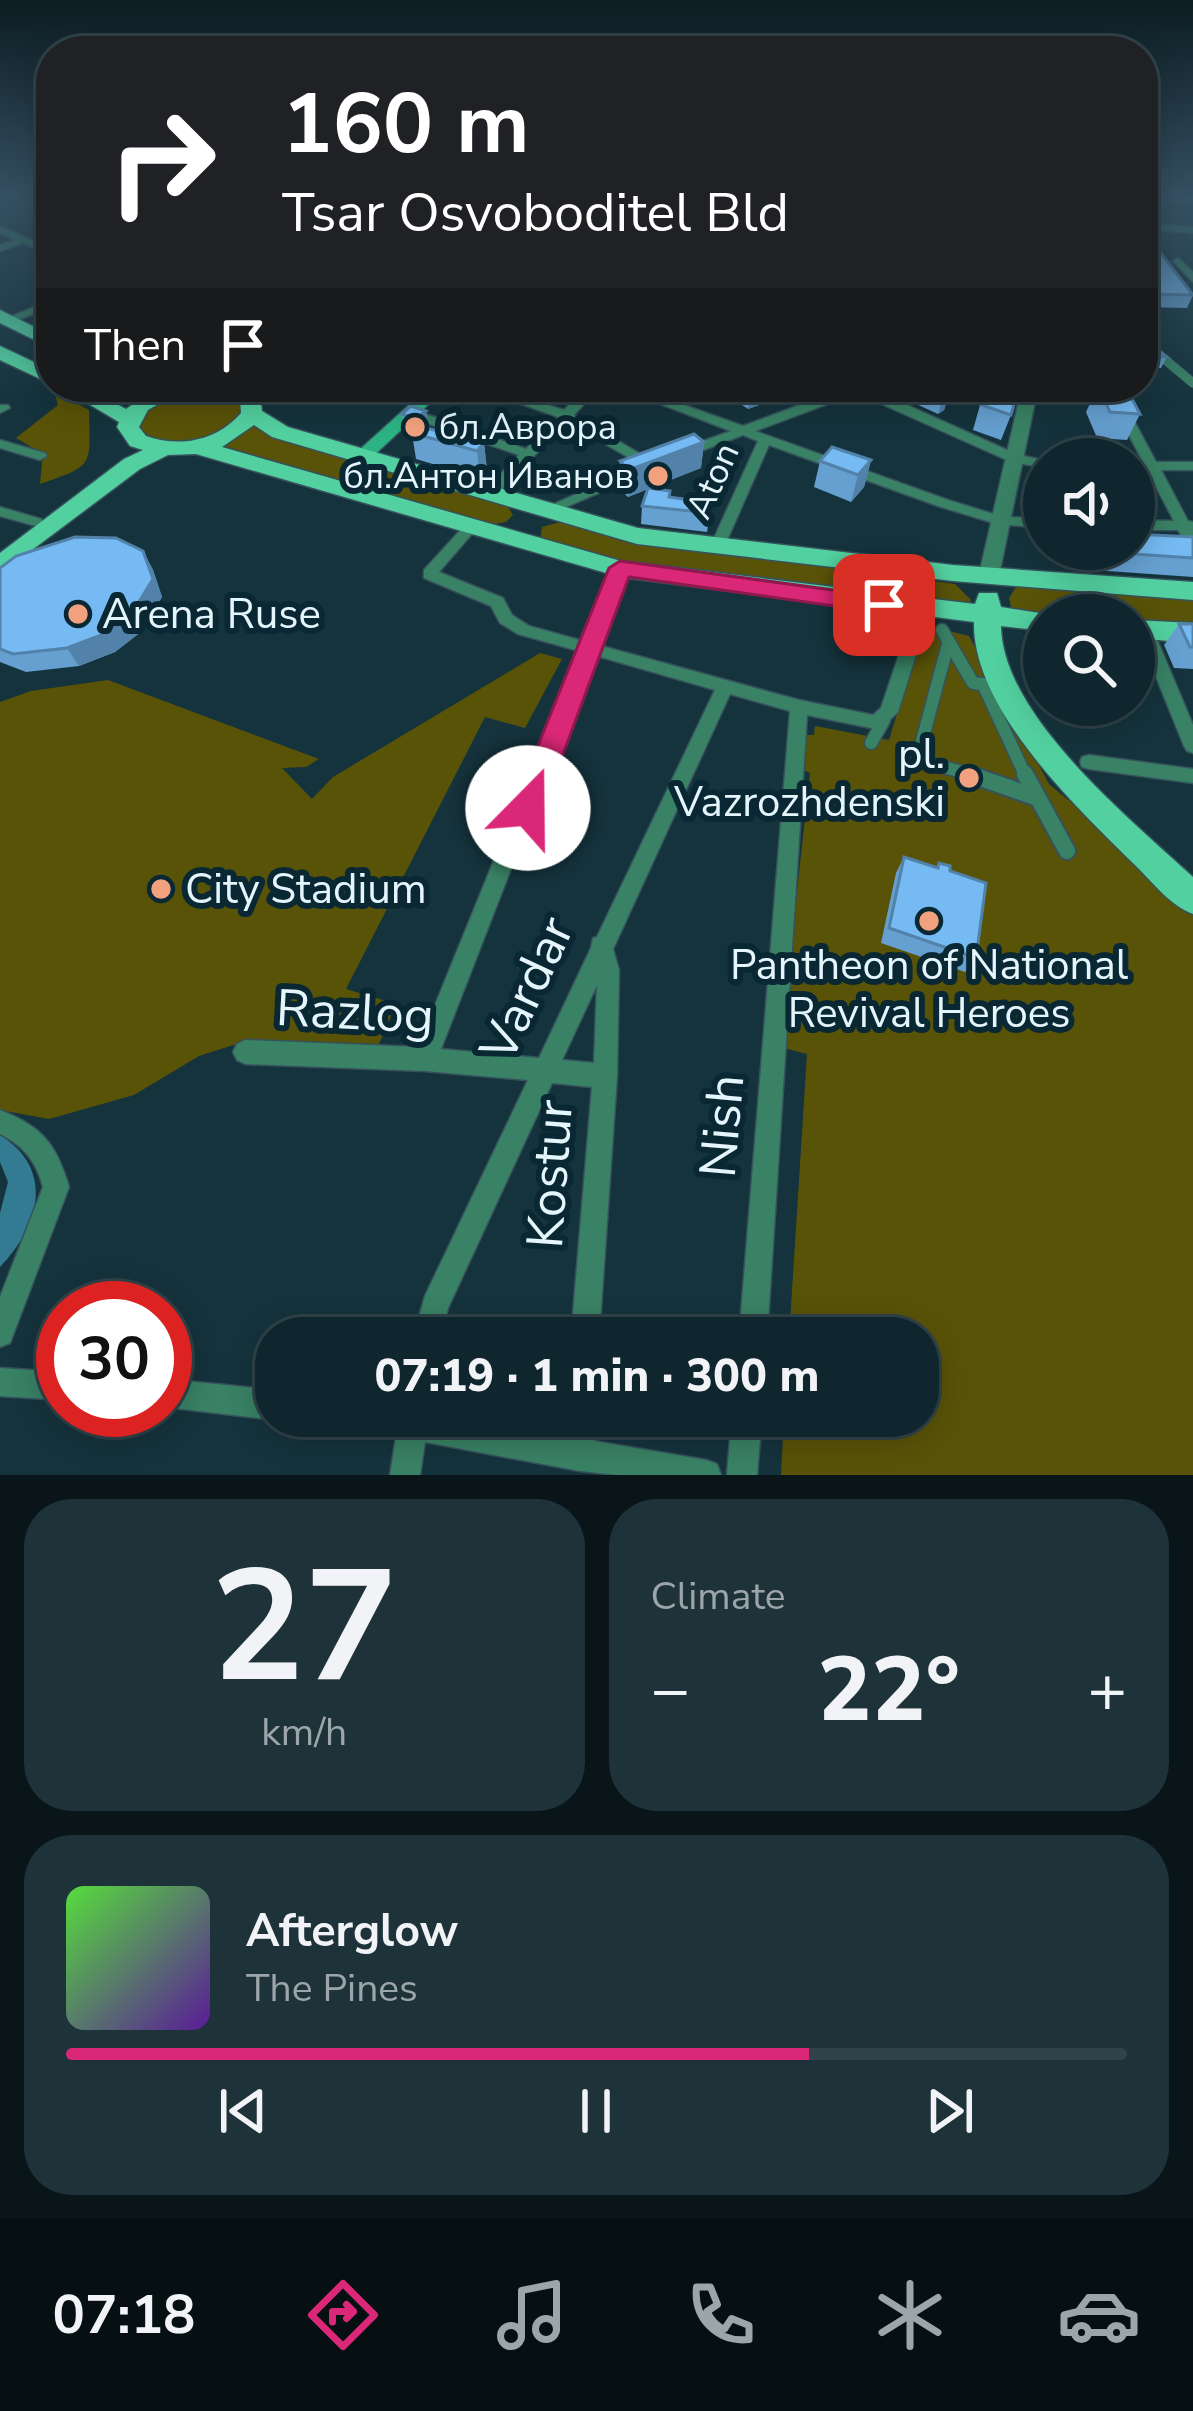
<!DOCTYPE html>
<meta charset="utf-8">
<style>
:root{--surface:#10262e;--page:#1e323a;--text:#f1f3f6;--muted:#9ca5aa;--line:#30434a;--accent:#db2777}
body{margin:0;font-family:"Nunito Sans",sans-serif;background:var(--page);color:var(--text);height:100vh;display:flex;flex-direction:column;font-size:45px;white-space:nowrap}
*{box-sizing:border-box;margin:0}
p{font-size:39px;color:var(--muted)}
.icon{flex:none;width:66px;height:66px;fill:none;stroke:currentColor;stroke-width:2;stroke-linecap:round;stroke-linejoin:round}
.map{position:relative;height:1475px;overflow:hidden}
.panel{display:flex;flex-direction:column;gap:24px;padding:24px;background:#091519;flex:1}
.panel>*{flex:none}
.top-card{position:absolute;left:36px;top:36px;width:1122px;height:366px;border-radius:48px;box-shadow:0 6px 30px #0003,0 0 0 3px var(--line);background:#202124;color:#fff;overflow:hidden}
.buttons{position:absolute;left:1023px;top:438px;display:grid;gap:24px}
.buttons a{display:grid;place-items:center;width:132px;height:132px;border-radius:50%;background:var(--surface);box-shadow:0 6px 30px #0003,0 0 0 3px var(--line);font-size:60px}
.speed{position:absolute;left:36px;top:1281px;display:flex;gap:24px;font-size:60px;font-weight:700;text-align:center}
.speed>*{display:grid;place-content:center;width:156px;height:156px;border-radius:50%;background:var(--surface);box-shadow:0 6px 30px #0003,0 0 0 3px var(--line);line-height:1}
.speed .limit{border:18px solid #d22;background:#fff;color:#111}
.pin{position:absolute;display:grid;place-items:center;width:102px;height:102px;color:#fff;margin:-51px;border-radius:24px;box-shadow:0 6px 18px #0006}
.me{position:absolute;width:132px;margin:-66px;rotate:22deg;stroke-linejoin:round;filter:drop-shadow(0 0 9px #0008)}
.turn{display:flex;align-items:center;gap:42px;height:252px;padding:0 48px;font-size:54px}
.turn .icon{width:156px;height:156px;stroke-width:2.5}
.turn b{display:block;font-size:84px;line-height:102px}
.then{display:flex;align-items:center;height:114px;padding:0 48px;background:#0003;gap:24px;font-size:45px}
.big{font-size:90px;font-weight:800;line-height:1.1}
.panel .widget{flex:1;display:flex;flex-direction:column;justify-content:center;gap:18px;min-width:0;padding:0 42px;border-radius:48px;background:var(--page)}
.panel .dial{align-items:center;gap:0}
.dial b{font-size:156px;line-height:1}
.song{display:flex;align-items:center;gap:36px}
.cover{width:144px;height:144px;border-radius:18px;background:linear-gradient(135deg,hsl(110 70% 55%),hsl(270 70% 35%))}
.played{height:12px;border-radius:6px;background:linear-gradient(90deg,var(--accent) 70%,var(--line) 70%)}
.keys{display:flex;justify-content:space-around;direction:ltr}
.heat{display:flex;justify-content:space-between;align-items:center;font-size:66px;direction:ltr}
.panel .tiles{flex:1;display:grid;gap:24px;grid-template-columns:1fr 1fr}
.widget:last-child{grid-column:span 2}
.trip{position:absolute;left:255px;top:1317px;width:684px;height:120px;border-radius:48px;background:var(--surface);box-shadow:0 6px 30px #0003,0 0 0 3px var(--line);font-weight:800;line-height:120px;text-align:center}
.tabs{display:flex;height:192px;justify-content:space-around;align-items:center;background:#060f12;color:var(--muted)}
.tabs .icon{width:84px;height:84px}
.tabs .on{color:var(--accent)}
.tabs b{font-size:54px;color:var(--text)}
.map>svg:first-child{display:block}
.green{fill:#595308}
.water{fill:#337a93}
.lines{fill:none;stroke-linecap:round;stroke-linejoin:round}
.pedestrian-far3-casing{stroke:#36525c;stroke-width:9}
.pedestrian-far2-casing{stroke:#36525c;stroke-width:10}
.pedestrian-far1-casing{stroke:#36525c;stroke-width:15}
.pedestrian-casing{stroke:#36525c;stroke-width:20}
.minor-casing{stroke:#36525c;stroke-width:3}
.tertiary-casing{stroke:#36525c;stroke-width:3}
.secondary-casing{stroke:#36525c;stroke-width:3}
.primary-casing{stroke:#36525c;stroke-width:3}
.pedestrian-far3{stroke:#398265;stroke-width:8}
.pedestrian-far2{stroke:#398265;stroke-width:9}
.pedestrian-far1{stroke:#398265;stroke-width:12}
.pedestrian{stroke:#398265;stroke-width:16}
.minor{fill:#398265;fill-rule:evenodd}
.tertiary{fill:#398265;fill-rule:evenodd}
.secondary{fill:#2cb283;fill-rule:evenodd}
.primary{fill:#53d0a0;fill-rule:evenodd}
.wall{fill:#65a0d0}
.shaded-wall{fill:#5282a9}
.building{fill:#75baf2;stroke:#5282a9;stroke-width:3}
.route{fill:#db2777;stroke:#8e194d;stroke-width:3}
.poi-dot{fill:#f1a17d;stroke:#0a2833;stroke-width:4.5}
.labels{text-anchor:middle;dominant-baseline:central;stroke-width:12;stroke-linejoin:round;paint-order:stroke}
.far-poi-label{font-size:36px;fill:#e5f5fc;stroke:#0a2833;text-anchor:start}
.far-street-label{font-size:36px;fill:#e5f5fc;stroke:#0a2833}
.poi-label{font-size:42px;fill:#e5f5fc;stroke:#0a2833;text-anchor:start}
.near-street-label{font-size:51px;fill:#e5f5fc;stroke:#0a2833}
</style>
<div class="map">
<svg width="1193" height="1475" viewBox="0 0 1193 1475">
<rect width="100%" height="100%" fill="#15333d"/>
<!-- green -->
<g class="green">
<path d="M206 387 242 398 244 414C211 440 180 452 140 434L138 416 172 393Z"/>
<path d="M54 391 89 410C90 467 95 465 40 484L43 454 16 438 58 405Z"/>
<path d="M251 425 507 505 513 515 506 522 489 525 217 444Z"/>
<path d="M560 522 650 543 955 584 971 600 965 611 622 564 540 540 542 527Z"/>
<path d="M1026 585 1193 596V626L1134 623V615H1013L1009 598 1016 587Z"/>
<path d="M924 625 969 636 1049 784 1193 904V1475H781L784 1416H918V1338H789L807 1054 780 1047 810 773 799 768 805 735H814L815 726 889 740Z"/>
<path d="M540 653 562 659 525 728 485 717 346 989 396 1004 379 1044 249 1040 199 1056 134 1095 49 1119 0 1110V702L31 691 108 680 319 759 306 767 282 768 312 799 333 777Z"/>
</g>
<!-- water -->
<path class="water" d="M0 1135C55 1169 40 1226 0 1267V1213L8 1182 0 1162Z"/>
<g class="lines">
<!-- pedestrian-far3 casing -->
<g class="pedestrian-far3-casing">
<path id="pedestrian-far3" d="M1143 341 1148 345"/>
</g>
<!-- pedestrian-far2 casing -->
<g class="pedestrian-far2-casing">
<path id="pedestrian-far2" d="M1144 342 1193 383"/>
</g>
<!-- pedestrian-far1 casing -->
<g class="pedestrian-far1-casing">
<g id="pedestrian-far1">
<path d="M942 630 973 683 983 684 1026 777"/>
<path d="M948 644 917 760 981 777"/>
<path d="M871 743 884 720"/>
</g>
</g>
<!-- pedestrian casing -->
<g class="pedestrian-casing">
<g id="pedestrian">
<path d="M969 774 1035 797"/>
<path d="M1025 774 1067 851"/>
</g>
</g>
<!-- minor casing -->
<g class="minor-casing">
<g id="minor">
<path d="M1143 195 1193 196V202L1143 200Z"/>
<path d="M1143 223 1193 227V233L1143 229Z"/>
<path d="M0 226 51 249V256L23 243 0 251V245L15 240 0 233Z"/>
<path d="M1178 258 1193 272V282L1173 261Z"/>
<path d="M51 300V307L13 322 3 320Z"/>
<path d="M473 387H491L564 410 587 387H600L574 415 659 465 652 469 647 468 567 422 494 497H484V491L519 455 406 416V410H414L526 449 558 417Z"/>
<path d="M616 387H634L743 426 848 387H867L1018 455 1044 460V468L1009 461 857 393 755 431 948 500 1003 517 1044 518V528L997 524 938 506 769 445 724 547 722 550H712L710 547 758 441 743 435 685 457H675V451L731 431Z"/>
<path d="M1104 387H1116L1156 462H1193V470H1161L1188 521 1193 522V549L1188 547 1178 530H1134V520L1174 521 1147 470H1134V462H1143Z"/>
<path d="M0 405H8L10 408 0 413Z"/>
<path d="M0 440 45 453 47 456 40 460 0 448Z"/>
<path d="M637 467 644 471 642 474 550 514 545 515 538 511Z"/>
<path d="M0 507 41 519 43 522 36 526 0 516Z"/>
<path d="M470 523 477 528 439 572 503 598 512 615 529 626 583 641 612 569 620 564 628 569 598 645 799 700 873 715 881 708 914 610 922 605 930 610 898 712 882 727 876 729 807 715 767 1338H739L790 711 730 694 613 949 619 970 617 1076 599 1338H571L592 1087 552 1083 448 1308 441 1338H413L425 1296 528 1080 425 1071 245 1064 237 1060 233 1052 237 1044 245 1040 418 1047 579 651 518 634 500 623 491 606 424 578V570L465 525ZM594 655 715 690 597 937 593 938 591 948 539 1058 441 1049ZM597 985 594 1063 562 1060Z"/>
<path d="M1145 624 1153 630 1193 725V753L1187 751 1184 746 1137 630Z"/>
<path d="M1089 755 1193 769V783L1089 769 1082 767 1080 762 1082 757Z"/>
<path d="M0 1110C42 1127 56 1143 69 1187L10 1343 0 1347V1297L43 1187C36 1161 24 1146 0 1134Z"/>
<path d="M0 1368 63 1372V1400L0 1396Z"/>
<path d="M165 1379 276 1390V1416H285L276 1420 165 1407Z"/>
<path d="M343 1416H445L565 1436 564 1416H594V1441L706 1460 717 1464 721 1475H618L580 1471 425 1442 420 1475H390L396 1437 348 1426Z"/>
<path d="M732 1416H762L757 1475H727Z"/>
</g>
</g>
<!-- tertiary casing -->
<g class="tertiary-casing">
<path id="tertiary" d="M1022 387H1038L999 575 989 582 979 575Z"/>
</g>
<!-- secondary casing -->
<g class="secondary-casing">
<path id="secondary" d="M429 387H447L369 460H357V452Z"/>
</g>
<!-- primary casing -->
<g class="primary-casing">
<g id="primary">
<path d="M0 310 51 335V348L0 323Z"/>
<path d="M0 346 51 370V384L0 360Z"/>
<path d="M60 387H85L126 409 158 387H188L148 410 139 427 146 436C180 448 217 441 241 413L240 399 224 387H249L260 396 262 411 288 427 638 528 953 565 1193 582V600L953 581 637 544 272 437 254 425 222 447 621 561 975 604 979 593H997L1001 607 1052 615H1044V631L1001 626C1002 715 1131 820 1193 877V914C1171 906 1153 883 1136 866 1078 809 972 709 974 622L620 577 196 454 168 455 140 469 0 574V553L124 459 143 450 130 446 117 427 119 422Z"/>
<path d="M1134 620 1193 623V643L1134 638Z"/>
</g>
</g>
<!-- pedestrian-far3 -->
<use href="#pedestrian-far3" class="pedestrian-far3"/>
<!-- pedestrian-far2 -->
<use href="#pedestrian-far2" class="pedestrian-far2"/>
<!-- pedestrian-far1 -->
<use href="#pedestrian-far1" class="pedestrian-far1"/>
<!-- pedestrian -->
<use href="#pedestrian" class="pedestrian"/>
<!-- minor -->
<use href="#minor" class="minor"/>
<!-- tertiary -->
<use href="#tertiary" class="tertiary"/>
<!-- secondary -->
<use href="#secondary" class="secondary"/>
<!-- primary -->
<use href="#primary" class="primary"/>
</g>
<!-- wall -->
<g class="wall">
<path d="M1143 251 1193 295 1187 308 1143 307Z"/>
<path d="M1143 339 1167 357 1161 368 1143 367Z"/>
<path d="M638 387H668L664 393Z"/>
<path d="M735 387H808L748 409 733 399Z"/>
<path d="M906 387H951L944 410 938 414 903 398Z"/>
<path d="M985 387H1019L1011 415 1001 440 973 430Z"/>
<path d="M1044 387H1080L1074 401 1043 395Z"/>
<path d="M1098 387H1126L1140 414 1127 440 1097 438 1086 412Z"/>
<path d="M426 411 429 428 484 443 487 470 480 478 416 459 412 434 405 432 402 414Z"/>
<path d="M704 442 701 468 649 488 670 491V497L712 503 707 532 641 524 642 506 648 489 628 497 619 488 620 461Z"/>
<path d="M871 460 864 487 851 502 814 487 820 461Z"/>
<path d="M1193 537V577L1079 569 1075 549Z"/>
<path d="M143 551 153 570 162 597 142 631 115 652 79 666 26 672 0 662V568Z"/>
<path d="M1179 624H1193V669L1174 668 1164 645Z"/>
<path d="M904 857 936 867 939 863 950 871 976 958 965 972 881 943 896 873Z"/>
</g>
<!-- shaded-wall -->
<g class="shaded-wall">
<path d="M757 387H808L748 409 751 389Z"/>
<path d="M951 387 944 410 938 414 946 388Z"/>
<path d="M426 411 429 429 420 437 416 419Z"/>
<path d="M704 442 701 468 628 497 629 470Z"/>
<path d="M484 443 487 470 480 478 477 451Z"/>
<path d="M871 460 864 487 851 502 858 475Z"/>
<path d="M143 551 153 570 162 597 142 631 115 652 79 666 67 648Z"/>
</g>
<!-- building -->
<g class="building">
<path d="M1143 251 1160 252 1193 295 1143 294Z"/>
<path d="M1143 339 1167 357 1143 356Z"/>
<path d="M987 387H1019L1011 415 982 405Z"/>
<path d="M1099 387H1126L1140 414 1110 412Z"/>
<path d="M411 406 426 411 416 419 402 414Z"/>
<path d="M419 426 484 443 477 451 412 433Z"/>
<path d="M694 434 704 442 629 470 620 461Z"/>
<path d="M832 447 871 460 858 475 820 461Z"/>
<path d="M648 488 670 491 669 497 712 503 709 513 642 506Z"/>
<path d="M1134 534 1193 537V558L1089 551 1088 549H1134Z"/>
<path d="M75 537 116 538 143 551 153 579 132 613 104 634 67 648 13 654 0 649V568L16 556Z"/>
<path d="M1179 624H1193V647H1190Z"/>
<path d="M904 857 938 868 939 863 950 866V871L986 883 976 958 889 928Z"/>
</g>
<!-- sky -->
<linearGradient id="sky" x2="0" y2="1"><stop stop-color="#0c1c22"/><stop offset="0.49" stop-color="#355062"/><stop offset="1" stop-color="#355062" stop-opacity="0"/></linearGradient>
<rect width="1193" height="401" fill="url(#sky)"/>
<!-- route -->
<path class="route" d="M620 561 884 597 895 605 884 613 629 577 543 808 538 816H518L513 808 609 568Z"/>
<!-- markers -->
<g class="poi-dot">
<circle cx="415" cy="427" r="12"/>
<circle cx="658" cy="476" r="12"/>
<circle cx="78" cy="614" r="12"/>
<circle cx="969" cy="778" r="12"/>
<circle cx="161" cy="889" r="12"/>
<circle cx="929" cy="921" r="12"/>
</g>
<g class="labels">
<!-- far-poi labels -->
<g class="far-poi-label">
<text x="439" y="427">бл.Аврора</text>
<text x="634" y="476" text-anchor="end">бл.Антон Иванов</text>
</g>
<!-- far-street labels -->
<g class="far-street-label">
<text transform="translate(713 481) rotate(-66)">Aton</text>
</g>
<!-- poi labels -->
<g class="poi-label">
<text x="102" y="614">Arena Ruse</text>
<text x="945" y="754" text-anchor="end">pl.<tspan x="945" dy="48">Vazrozhdenski</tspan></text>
<text x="185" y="889">City Stadium</text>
<text x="929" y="965" text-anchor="middle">Pantheon of National<tspan x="929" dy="48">Revival Heroes</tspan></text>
</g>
<!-- near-street labels -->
<g class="near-street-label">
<text transform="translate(527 989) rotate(-65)">Vardar</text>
<text transform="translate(355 1012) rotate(3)">Razlog</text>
<text transform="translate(722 1126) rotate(-85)">Nish</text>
<text transform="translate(550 1174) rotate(-86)">Kostur</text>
</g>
</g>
</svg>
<div class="buttons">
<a><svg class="icon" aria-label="sound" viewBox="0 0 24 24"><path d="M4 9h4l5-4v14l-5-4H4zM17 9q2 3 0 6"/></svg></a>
<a><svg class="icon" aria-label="search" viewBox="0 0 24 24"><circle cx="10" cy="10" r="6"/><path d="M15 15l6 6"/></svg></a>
</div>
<div class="speed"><div class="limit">30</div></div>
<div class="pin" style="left:884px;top:605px;background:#d93025"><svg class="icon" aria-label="arrive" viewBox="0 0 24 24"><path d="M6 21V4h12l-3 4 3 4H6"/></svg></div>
<svg class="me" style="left:528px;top:808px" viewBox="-20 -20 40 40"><circle r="19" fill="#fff"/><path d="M0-13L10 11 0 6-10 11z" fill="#db2777"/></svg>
<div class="trip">07:19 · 1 min · 300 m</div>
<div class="top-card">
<div class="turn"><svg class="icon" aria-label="right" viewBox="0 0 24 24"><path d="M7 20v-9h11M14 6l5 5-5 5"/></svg><div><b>160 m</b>Tsar Osvoboditel Bld</div></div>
<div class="then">Then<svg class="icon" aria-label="arrive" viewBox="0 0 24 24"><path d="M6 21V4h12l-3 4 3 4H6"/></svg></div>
</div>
</div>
<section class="panel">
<div class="tiles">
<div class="widget dial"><b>27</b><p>km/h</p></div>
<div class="widget"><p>Climate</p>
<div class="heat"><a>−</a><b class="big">22°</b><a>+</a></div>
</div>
<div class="widget">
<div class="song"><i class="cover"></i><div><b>Afterglow</b><p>The Pines</p></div></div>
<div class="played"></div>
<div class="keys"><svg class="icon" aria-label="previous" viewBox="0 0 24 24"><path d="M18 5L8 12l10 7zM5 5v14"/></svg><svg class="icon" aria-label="pause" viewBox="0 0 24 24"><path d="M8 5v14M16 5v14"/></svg><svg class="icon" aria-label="next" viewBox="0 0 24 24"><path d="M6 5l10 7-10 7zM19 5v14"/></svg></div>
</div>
</div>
</section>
<nav class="tabs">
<b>07:18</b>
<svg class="icon on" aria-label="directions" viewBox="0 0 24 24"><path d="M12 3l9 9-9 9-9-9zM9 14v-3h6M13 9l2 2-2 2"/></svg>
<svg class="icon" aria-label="music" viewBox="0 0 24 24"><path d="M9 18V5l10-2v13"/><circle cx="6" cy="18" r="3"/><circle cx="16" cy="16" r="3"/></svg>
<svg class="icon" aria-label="phone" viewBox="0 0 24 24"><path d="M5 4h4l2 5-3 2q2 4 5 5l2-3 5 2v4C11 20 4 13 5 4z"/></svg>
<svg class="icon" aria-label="climate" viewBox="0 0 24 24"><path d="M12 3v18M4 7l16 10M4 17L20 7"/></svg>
<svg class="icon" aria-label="car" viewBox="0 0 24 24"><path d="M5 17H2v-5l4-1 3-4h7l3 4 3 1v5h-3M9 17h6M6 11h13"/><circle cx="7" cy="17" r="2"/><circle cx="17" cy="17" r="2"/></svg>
</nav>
